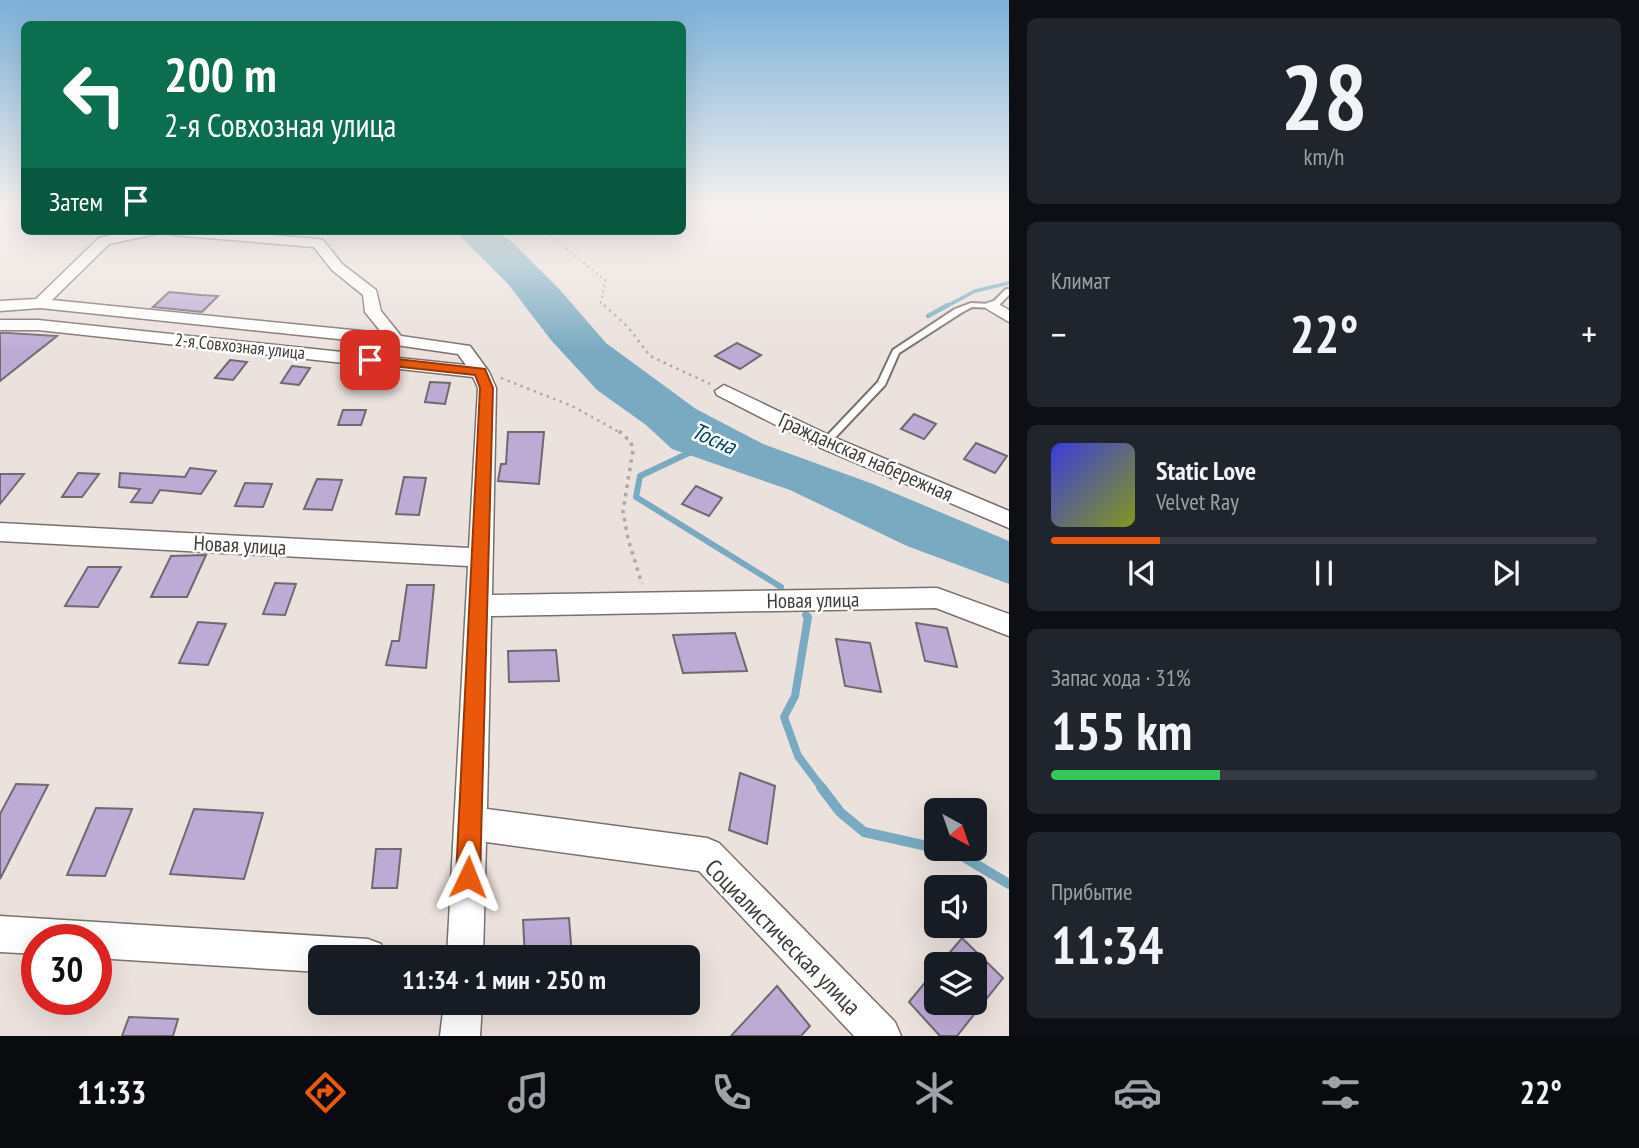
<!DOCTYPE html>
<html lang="ru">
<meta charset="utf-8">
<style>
:root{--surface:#171b24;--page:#20242c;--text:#f1f3f6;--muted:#9ea1a6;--line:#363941;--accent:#ea580c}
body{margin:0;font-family:"PT Sans Narrow",sans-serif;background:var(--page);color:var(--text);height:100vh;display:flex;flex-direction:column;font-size:26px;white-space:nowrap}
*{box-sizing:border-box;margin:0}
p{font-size:23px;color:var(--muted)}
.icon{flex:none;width:38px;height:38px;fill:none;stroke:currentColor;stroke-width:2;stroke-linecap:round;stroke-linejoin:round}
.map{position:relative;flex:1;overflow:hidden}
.drawer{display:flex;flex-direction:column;gap:18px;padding:18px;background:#0d0f14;width:630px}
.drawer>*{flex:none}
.top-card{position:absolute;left:21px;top:21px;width:665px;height:214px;border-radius:10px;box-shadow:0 7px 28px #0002;background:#0b6e4f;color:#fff;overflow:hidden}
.needle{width:46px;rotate:140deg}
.buttons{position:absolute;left:924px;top:798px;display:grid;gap:14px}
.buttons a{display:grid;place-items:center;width:63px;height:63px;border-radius:10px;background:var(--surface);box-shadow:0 7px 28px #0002;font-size:35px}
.speed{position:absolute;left:21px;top:924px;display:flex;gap:14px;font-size:35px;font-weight:700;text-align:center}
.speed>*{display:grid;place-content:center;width:91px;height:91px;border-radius:50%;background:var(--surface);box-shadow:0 7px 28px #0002;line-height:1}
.speed .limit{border:10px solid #d22;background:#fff;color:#111}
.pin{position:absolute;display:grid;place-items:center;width:60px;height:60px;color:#fff;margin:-30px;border-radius:14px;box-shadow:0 4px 10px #0006}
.me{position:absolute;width:77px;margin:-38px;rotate:2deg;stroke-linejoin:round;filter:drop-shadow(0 0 5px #0008)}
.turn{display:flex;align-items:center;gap:24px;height:147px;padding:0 28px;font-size:32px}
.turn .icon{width:91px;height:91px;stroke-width:2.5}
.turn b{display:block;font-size:49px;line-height:60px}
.then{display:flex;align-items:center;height:66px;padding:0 28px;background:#0003;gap:14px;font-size:26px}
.big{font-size:52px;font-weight:800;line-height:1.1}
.drawer .tile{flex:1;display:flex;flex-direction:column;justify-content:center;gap:10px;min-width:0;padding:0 24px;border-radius:10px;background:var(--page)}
.drawer .dial{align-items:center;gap:0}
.dial b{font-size:91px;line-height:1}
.song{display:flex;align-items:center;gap:21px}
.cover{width:84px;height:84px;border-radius:10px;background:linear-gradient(135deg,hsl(240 70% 55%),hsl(70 70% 35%))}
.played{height:7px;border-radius:4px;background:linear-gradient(90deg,var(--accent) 20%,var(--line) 20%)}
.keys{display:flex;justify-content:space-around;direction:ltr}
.heat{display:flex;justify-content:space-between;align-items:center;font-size:38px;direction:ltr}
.charge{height:10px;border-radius:5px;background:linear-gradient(90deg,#34c759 31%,var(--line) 0)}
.trip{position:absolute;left:308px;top:945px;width:392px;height:70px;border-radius:10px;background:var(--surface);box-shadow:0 7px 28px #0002;font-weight:800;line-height:70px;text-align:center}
.menu{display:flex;height:112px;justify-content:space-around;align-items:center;background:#090b0e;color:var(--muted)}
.menu .icon{width:49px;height:49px}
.menu .active{color:var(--accent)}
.menu b{font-size:32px;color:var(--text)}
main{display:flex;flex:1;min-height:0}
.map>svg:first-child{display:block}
.water{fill:#79aac1}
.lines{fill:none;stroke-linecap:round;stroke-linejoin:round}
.stream-far4{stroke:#79aac1;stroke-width:3.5}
.stream-far3{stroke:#79aac1;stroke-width:4.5}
.stream-far2{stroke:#79aac1;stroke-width:6}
.stream-far1{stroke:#79aac1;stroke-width:8}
.stream{stroke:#79aac1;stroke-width:10}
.building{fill:#beabd5;stroke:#6d6a72;stroke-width:2}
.lane-casing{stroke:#7a716d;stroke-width:4}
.street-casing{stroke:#7a716d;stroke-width:3}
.path-far2{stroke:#b0a8a5;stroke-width:2;stroke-dasharray:2 3.5;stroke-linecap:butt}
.path-far1{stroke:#b0a8a5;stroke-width:2.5;stroke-dasharray:2.5 4.5;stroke-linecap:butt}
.path{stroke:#b0a8a5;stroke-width:3.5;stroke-dasharray:3.5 5;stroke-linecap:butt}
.lane{fill:#fff;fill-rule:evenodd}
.street{fill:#fff;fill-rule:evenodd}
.route{fill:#ea580c;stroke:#983908;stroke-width:2}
.labels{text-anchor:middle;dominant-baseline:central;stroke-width:5;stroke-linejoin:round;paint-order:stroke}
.far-street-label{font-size:18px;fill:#403c3a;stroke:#fff}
.street-label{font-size:21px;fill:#403c3a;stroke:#fff}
.water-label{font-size:23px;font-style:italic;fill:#00475f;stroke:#fff}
.near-street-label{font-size:24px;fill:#403c3a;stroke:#fff}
</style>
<main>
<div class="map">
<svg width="1009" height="1036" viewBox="0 0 1009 1036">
<rect width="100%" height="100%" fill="#ebe1dd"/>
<!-- water -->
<path class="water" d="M455 231H497L513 243 560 290 606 343 696 409 763 444 873 484 1009 541V584L907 546 790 490 672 449 646 425 597 390 551 340 508 284Z"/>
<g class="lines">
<!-- stream-far4 -->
<path class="stream-far4" d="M945 307 975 291 1009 283"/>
<!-- stream-far3 -->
<path class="stream-far3" d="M928 316 948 305"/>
<!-- stream-far2 -->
<path class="stream-far2" d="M693 451 640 476 636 497 781 587"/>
<!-- stream-far1 -->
<path class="stream-far1" d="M806 615 808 617 795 696 784 717 798 756 822 788"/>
<!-- stream -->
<g class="stream">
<path d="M821 787 840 812 864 832 936 848"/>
<path d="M939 849 957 853 1009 884"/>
</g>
</g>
<!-- building -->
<g class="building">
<path d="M169 292 201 295 218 296 202 312 153 307Z"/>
<path d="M0 333H8L57 336 0 381Z"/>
<path d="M737 343 761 355 740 369 715 356Z"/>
<path d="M230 360 247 362 233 380 215 378Z"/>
<path d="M292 366 310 368 299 385 281 383Z"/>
<path d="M430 382 450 383 445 404 425 402Z"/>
<path d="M343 410H366L361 425H338Z"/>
<path d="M914 414 936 424 924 439 901 429Z"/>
<path d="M508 432H544L539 484 498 481 501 464H506Z"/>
<path d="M976 443 1007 456 995 473 964 459Z"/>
<path d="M190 468 216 471 201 494 160 490 152 503 131 502 140 489 119 487 120 473 185 477Z"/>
<path d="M78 473 99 474 82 497H62Z"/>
<path d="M0 474H24L0 504Z"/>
<path d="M404 477 426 478 419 515 396 514Z"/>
<path d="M317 479 342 480 332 510 304 509Z"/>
<path d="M245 483 272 484 263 507 235 506Z"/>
<path d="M696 486 722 498 709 516 682 504Z"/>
<path d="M206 555 187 597H151L171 556Z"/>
<path d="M88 567H121L98 607 65 606Z"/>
<path d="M275 583 296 584 285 615 263 614Z"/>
<path d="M407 585H434L426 668 386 665 392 641H399Z"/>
<path d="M198 622 226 624 208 665 179 663Z"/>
<path d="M916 623 947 628 957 667 925 661Z"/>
<path d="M735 633 747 671 683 673 673 635Z"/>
<path d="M836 639 870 643 881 692 845 686Z"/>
<path d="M556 650 559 681 509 682 508 651Z"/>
<path d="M740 773 775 786 767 844 729 830Z"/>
<path d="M16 784 48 785 0 879V814Z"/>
<path d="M96 808 132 809 105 876 67 875Z"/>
<path d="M194 809 263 813 244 879 170 874Z"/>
<path d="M376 849H401L397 888H372Z"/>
<path d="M569 918 572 957H525L523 920Z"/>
<path d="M962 938 1003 978 957 1036H940L909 1002 936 969V1003H975V964H940Z"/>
<path d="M777 986 810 1026 801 1036H731Z"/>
<path d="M129 1017 178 1019 173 1036H122Z"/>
</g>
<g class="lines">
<!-- lane casing -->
<g class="lane-casing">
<path id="lane" d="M1006 289H1009V295L996 308 972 307 961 313 899 353 885 385 829 444H823L821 442 823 440 878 382 893 350 955 309 971 303 991 304Z"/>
</g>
<!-- street casing -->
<g class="street-casing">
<g id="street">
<path d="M132 231H158L156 234 109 244 52 300 382 333 365 312 363 295 332 270 314 247 173 235 166 231H222L318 239 323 240 342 264 376 290 381 311 401 336 470 346 489 372 496 388 492 595 937 588 1009 614V636L936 608 491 616 487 809 707 838 719 843 895 1022 901 1036H854L699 871 486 842 483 957H447L468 566 0 541V523L469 548 478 388 473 377 38 330H0V320H38L466 365 458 354 396 345 40 308 0 311V301L36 299 99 238Z"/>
<path d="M993 301 1009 310V322L987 309 985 306 987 303Z"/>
<path d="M724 385 833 437 1009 511V528L819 447 717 395 715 391Z"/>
<path d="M0 916 368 939 381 944 386 957H320V972L96 958V940H37V954L0 952Z"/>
<path d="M444 1003H482L480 1036H440Z"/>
</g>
</g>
<!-- path-far2 -->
<path class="path-far2" d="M545 231 605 280 601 303 606 307"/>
<!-- path-far1 -->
<g class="path-far1">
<path d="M604 305 628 327 650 356 710 384"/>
<path d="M501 378 572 406 621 433"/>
</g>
<!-- path -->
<path class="path" d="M619 431 631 442 633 450 623 511 628 539 642 584"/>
<!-- lane -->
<use href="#lane" class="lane"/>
<!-- street -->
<use href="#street" class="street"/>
</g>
<!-- sky -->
<linearGradient id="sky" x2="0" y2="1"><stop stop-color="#7bb0d8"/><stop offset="0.59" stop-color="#f6f2f0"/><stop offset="1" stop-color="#f6f2f0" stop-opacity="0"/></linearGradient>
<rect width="1009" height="351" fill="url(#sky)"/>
<!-- route -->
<path class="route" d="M370 356 485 369 493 388 480 877 477 885 468 889 460 885 456 877 480 388 475 375 365 363 364 360Z"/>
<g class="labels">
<!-- far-street labels -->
<g class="far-street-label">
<text transform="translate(240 346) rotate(6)">2-я Совхозная улица</text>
</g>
<!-- street labels -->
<g class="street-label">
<text transform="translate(866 457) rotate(24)">Гражданская набережная</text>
<text transform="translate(240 545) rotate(3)">Новая улица</text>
<text transform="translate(813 600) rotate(-1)">Новая улица</text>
</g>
<!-- water labels -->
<g class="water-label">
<text transform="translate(714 438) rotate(24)">Тосна</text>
</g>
<!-- near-street labels -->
<g class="near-street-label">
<text transform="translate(783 937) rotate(45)">Социалистическая улица</text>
</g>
</g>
</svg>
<div class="buttons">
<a><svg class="needle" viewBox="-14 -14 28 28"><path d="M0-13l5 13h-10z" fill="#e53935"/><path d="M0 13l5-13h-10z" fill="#9ea1a6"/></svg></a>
<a><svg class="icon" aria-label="sound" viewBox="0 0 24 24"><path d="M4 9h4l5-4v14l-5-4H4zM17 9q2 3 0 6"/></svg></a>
<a><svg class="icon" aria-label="layers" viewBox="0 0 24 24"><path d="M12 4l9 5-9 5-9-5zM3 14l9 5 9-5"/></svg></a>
</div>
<div class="speed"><div class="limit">30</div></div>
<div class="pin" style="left:370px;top:360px;background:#d93025"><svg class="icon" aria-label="arrive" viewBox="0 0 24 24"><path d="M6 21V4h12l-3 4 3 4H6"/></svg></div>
<svg class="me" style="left:468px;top:877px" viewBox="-20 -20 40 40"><path d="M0-17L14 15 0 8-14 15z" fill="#ea580c" stroke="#fff" stroke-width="4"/></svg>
<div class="trip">11:34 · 1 мин · 250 m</div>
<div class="top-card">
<div class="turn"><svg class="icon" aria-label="left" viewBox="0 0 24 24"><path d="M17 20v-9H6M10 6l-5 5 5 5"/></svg><div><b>200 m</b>2-я Совхозная улица</div></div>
<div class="then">Затем<svg class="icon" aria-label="arrive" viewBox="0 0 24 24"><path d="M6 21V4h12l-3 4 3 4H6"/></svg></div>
</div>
</div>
<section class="drawer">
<div class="tile dial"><b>28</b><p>km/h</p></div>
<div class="tile"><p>Климат</p>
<div class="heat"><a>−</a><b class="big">22°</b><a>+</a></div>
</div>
<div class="tile">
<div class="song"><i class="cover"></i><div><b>Static Love</b><p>Velvet Ray</p></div></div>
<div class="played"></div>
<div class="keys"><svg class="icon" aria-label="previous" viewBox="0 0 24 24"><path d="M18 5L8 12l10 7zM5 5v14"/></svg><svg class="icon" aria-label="pause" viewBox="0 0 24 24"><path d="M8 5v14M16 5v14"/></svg><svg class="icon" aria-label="next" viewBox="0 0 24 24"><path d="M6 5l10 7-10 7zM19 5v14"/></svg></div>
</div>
<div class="tile"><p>Запас хода · 31%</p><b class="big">155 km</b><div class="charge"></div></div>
<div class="tile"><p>Прибытие</p><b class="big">11:34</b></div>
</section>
</main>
<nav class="menu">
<b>11:33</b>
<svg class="icon active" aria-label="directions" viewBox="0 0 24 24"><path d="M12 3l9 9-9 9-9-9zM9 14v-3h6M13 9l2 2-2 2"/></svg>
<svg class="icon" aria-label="music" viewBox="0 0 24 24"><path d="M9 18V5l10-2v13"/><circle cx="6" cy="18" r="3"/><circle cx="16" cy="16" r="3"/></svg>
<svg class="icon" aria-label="phone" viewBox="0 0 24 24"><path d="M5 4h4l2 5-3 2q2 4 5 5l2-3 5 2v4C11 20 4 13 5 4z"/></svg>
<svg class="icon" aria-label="climate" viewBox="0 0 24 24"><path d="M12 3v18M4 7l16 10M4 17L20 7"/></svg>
<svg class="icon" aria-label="car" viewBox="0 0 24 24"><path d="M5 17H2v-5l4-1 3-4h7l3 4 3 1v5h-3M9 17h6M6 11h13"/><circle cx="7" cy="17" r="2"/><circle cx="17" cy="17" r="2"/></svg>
<svg class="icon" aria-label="filters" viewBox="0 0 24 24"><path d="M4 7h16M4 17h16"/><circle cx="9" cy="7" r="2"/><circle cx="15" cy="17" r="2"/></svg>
<b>22°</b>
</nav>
